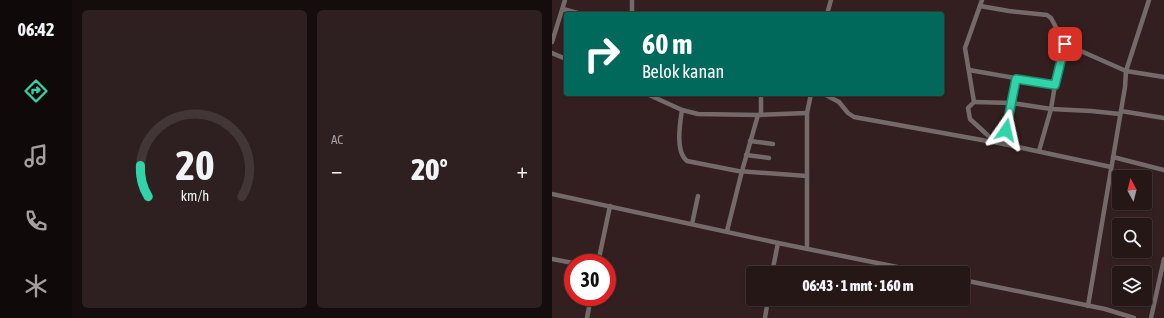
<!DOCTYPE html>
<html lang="id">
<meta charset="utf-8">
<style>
:root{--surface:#261717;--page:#2e2020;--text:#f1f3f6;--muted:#a49fa1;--line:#423636;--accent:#31d4a9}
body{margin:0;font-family:"Asap Condensed",sans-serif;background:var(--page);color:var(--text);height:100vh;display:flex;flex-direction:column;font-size:15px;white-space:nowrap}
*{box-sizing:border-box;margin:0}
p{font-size:13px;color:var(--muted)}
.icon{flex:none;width:22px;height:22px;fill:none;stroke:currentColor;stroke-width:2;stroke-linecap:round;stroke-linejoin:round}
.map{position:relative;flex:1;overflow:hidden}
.drawer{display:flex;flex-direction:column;gap:10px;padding:10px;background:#150d0d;width:480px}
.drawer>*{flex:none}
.guide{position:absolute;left:12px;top:12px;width:380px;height:84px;border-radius:4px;box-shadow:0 1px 3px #0004,0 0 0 1px var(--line);background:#00695c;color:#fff;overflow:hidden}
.needle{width:26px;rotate:353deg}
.tools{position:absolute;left:560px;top:170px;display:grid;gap:8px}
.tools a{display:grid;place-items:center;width:40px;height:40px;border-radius:4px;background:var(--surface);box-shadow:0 1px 3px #0004,0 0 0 1px var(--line);font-size:20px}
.speed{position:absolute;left:12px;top:254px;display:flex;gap:8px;font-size:20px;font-weight:700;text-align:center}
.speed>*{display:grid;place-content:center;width:52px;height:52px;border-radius:50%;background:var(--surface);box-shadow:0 1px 3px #0004,0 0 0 1px var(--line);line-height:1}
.speed .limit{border:6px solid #d22;background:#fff;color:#111}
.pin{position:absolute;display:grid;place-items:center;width:34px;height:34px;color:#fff;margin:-17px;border-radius:8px;box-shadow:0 2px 6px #0006}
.me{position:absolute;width:44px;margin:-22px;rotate:11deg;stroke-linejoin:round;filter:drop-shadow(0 0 3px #0008)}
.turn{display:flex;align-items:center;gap:14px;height:84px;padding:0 12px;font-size:18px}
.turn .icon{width:52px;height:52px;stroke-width:2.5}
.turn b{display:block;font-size:28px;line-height:34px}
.big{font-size:30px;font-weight:800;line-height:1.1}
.drawer .card{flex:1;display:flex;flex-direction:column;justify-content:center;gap:6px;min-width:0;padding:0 14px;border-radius:6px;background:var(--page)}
.drawer .dial{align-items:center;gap:0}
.dial svg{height:104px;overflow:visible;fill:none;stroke:var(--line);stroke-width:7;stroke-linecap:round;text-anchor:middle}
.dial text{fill:var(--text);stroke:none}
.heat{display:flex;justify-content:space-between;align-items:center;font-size:22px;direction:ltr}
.drawer .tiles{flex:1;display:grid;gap:10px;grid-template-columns:repeat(2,1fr)}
.trip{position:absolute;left:194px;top:266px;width:224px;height:40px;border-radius:4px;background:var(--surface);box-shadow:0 1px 3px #0004,0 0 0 1px var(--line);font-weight:800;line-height:40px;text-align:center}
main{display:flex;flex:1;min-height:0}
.tab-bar{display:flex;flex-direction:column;width:72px;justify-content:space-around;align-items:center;background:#0f0909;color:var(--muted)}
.tab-bar .icon{width:28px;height:28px}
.tab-bar .on{color:var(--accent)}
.tab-bar b{font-size:18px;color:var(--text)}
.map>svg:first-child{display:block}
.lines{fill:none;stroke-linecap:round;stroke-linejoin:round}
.minor{stroke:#756a6a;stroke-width:4.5}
.route-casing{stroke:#208a6e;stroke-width:10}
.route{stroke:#31d4a9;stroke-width:7}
</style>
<main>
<nav class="tab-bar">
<b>06:42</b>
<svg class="icon on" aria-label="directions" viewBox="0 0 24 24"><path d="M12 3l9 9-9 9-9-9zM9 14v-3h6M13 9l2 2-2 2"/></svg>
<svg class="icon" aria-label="music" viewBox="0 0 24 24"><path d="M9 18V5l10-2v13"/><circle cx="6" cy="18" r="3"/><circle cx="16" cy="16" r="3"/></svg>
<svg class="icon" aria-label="phone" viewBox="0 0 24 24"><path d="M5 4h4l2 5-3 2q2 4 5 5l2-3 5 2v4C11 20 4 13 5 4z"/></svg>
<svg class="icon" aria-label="climate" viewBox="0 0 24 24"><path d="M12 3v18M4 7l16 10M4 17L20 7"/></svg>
</nav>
<section class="drawer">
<div class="tiles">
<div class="card dial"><svg viewBox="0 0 100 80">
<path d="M14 69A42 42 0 1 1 86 69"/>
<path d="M14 69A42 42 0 0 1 8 45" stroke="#31d4a9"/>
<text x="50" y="56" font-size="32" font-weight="700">20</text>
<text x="50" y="72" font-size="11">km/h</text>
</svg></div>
<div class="card"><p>AC</p>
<div class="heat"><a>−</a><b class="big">20°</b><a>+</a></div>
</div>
</div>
</section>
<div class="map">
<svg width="612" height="318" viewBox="0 0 612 318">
<rect width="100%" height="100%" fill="#331f1f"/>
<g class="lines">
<!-- minor -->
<g class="minor">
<path d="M430 0 413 48 422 102 416 108 418 119 442 141"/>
<path d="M428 6 457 11 495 15 499 18 513 44 574 71 612 77"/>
<path d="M11 9 29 14"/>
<path d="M80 14V0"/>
<path d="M275 14 279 0"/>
<path d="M0 42 13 0"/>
<path d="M0 53 14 59"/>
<path d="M417 70 503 85"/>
<path d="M95 94 130 110 146 114 206 115 255 113"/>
<path d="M209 94V115"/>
<path d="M272 94 287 102 296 113 302 117 452 144 559 167"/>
<path d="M422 102 460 103 499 109 539 111 568 114"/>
<path d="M130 110C128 123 123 152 135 161L186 171 255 176"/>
<path d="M569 111 612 118"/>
<path d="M198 141 221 144"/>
<path d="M452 144 464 79"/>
<path d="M487 151 499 109 503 85 513 44"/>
<path d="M194 155 217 158"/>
<path d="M561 157 612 170"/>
<path d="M0 194 226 243 375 273"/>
<path d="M140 224 146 196"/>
<path d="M175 231 190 171 206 115"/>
<path d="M255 249V113L259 94"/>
<path d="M0 259 21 263"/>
<path d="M46 263 58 206"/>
<path d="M220 273 226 243"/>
<path d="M411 280 553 309 582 318"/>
<path d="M536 306 573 87 574 71 597 0"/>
<path d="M35 318 39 297"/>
<path d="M213 318 216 299"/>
<path d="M599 318 612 259"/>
</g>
</g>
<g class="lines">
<!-- route casing -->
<g class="route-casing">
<path id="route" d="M454 130 464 79 503 85 513 44"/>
</g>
<!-- route -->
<use href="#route" class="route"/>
</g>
</svg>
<div class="tools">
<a><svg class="needle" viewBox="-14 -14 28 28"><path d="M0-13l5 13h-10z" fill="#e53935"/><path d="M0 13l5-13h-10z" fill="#a49fa1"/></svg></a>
<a><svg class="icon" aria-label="search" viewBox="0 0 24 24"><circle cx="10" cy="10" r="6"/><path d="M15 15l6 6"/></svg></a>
<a><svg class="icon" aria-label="layers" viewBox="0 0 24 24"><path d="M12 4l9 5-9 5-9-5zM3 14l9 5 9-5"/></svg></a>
</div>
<div class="speed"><div class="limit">30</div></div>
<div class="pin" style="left:513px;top:44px;background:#d93025"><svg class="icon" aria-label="arrive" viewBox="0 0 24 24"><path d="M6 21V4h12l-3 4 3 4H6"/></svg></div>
<svg class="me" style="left:454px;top:130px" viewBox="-20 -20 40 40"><path d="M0-17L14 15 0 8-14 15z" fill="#31d4a9" stroke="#fff" stroke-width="4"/></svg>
<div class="trip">06:43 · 1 mnt · 160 m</div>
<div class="guide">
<div class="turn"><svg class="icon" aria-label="right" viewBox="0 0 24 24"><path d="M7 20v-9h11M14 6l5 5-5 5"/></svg><div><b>60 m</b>Belok kanan</div></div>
</div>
</div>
</main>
